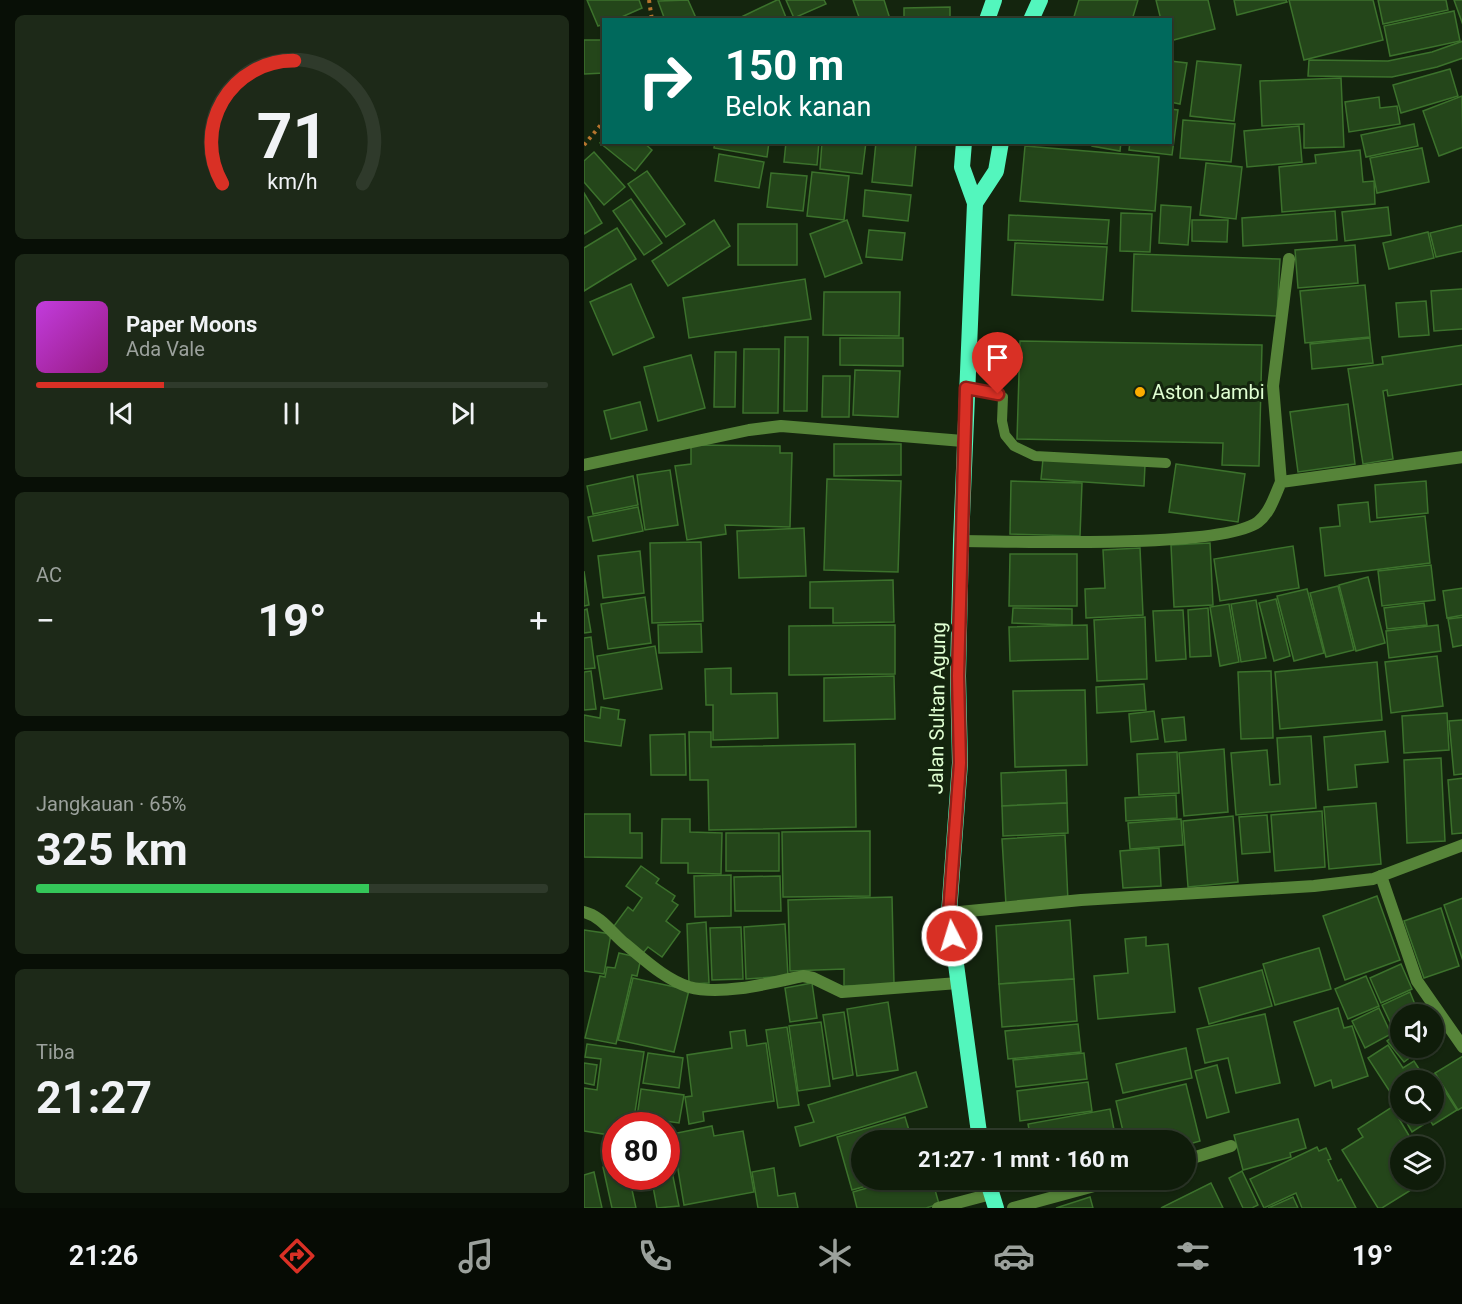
<!DOCTYPE html>
<html lang="id">
<meta charset="utf-8">
<style>
:root{--surface:#0f1c0a;--page:#1d2918;--text:#f1f3f6;--muted:#9ba19c;--line:#2f3a2b;--accent:#d93025}
body{margin:0;font-family:Roboto,sans-serif;background:var(--page);color:var(--text);height:100vh;display:flex;flex-direction:column;font-size:22px;white-space:nowrap}
*{box-sizing:border-box;margin:0}
p{font-size:20px;color:var(--muted)}
.icon{flex:none;width:33px;height:33px;fill:none;stroke:currentColor;stroke-width:2;stroke-linecap:round;stroke-linejoin:round}
.map{position:relative;flex:1;overflow:hidden}
.panel{display:flex;flex-direction:column;gap:15px;padding:15px;background:#080f06;width:584px}
.panel>*{flex:none}
.hud{position:absolute;left:18px;top:18px;width:570px;height:126px;border-radius:0px;box-shadow:0 2px 4px #0004,0 0 0 2px var(--line);background:#00695c;color:#fff;overflow:hidden}
.buttons{position:absolute;left:806px;top:1004px;display:grid;gap:12px}
.buttons a{display:grid;place-items:center;width:54px;height:54px;border-radius:50%;background:var(--surface);box-shadow:0 2px 4px #0004,0 0 0 2px var(--line);font-size:30px}
.speed{position:absolute;left:18px;top:1112px;display:flex;gap:12px;font-size:30px;font-weight:700;text-align:center}
.speed>*{display:grid;place-content:center;width:78px;height:78px;border-radius:50%;background:var(--surface);box-shadow:0 2px 4px #0004,0 0 0 2px var(--line);line-height:1}
.speed .limit{border:9px solid #d22;background:#fff;color:#111}
.pin{position:absolute;display:grid;place-items:center;width:51px;height:51px;color:#fff;margin:-62px -26px;border-radius:50% 50% 50% 0;rotate:-45deg;box-shadow:0 0 6px #0007}
.pin .icon{rotate:45deg}
.me{position:absolute;width:66px;margin:-33px;rotate:355deg;stroke-linejoin:round;filter:drop-shadow(0 0 4px #0008)}
.turn{display:flex;align-items:center;gap:21px;height:126px;padding:0 24px;font-size:27px}
.turn .icon{width:78px;height:78px;stroke-width:2.5}
.turn b{display:block;font-size:42px;line-height:51px}
.big{font-size:45px;font-weight:700;line-height:1.1}
.panel .card{flex:1;display:flex;flex-direction:column;justify-content:center;gap:9px;min-width:0;padding:0 21px;border-radius:9px;background:var(--page)}
.panel .dial{align-items:center;gap:0}
.dial svg{height:156px;overflow:visible;fill:none;stroke:var(--line);stroke-width:7;stroke-linecap:round;text-anchor:middle}
.dial text{fill:var(--text);stroke:none}
.song{display:flex;align-items:center;gap:18px}
.cover{width:72px;height:72px;border-radius:9px;background:linear-gradient(135deg,hsl(290 70% 55%),hsl(310 70% 35%))}
.played{height:6px;border-radius:3px;background:linear-gradient(90deg,var(--accent) 25%,var(--line) 25%)}
.keys{display:flex;justify-content:space-around;direction:ltr}
.heat{display:flex;justify-content:space-between;align-items:center;font-size:33px;direction:ltr}
.charge{height:9px;border-radius:4px;background:linear-gradient(90deg,#34c759 65%,var(--line) 0)}
.trip{position:absolute;left:267px;top:1130px;width:345px;height:60px;border-radius:30px;background:var(--surface);box-shadow:0 2px 4px #0004,0 0 0 2px var(--line);font-weight:700;line-height:60px;text-align:center}
.dock{display:flex;height:96px;justify-content:space-around;align-items:center;background:#060b04;color:var(--muted)}
.dock .icon{width:42px;height:42px}
.dock .current{color:var(--accent)}
.dock b{font-size:27px;color:var(--text)}
main{display:flex;flex:1;min-height:0}
.map>svg:first-child{display:block}
.building{fill:#24461a;stroke:#3c722c;stroke-width:1.5}
.lines{fill:none;stroke-linecap:round;stroke-linejoin:round}
.path{stroke:#b7752e;stroke-width:4;stroke-dasharray:3 4.5;stroke-linecap:butt}
.service{stroke:#568439;stroke-width:10}
.minor{stroke:#568439;stroke-width:12}
.trunk{stroke:#53f6bd;stroke-width:16}
.route-casing{stroke:#8d1f18;stroke-width:15}
.route{stroke:#d93025;stroke-width:10}
.poi-dot{fill:#fdac00;stroke:#14250e;stroke-width:2}
.labels{text-anchor:middle;dominant-baseline:central;stroke-width:6;stroke-linejoin:round;paint-order:stroke}
.poi-label{font-size:20px;fill:#e0ffd2;stroke:#14250e;text-anchor:start}
.street-label{font-size:20px;fill:#e0ffd2;stroke:#14250e}
</style>
<main>
<section class="panel">
<div class="card dial"><svg viewBox="0 0 100 80">
<path d="M14 69A42 42 0 1 1 86 69"/>
<path d="M14 69A42 42 0 0 1 51 6" stroke="#d93025"/>
<text x="50" y="56" font-size="32" font-weight="700">71</text>
<text x="50" y="72" font-size="11">km/h</text>
</svg></div>
<div class="card">
<div class="song"><i class="cover"></i><div><b>Paper Moons</b><p>Ada Vale</p></div></div>
<div class="played"></div>
<div class="keys"><svg class="icon" aria-label="previous" viewBox="0 0 24 24"><path d="M18 5L8 12l10 7zM5 5v14"/></svg><svg class="icon" aria-label="pause" viewBox="0 0 24 24"><path d="M8 5v14M16 5v14"/></svg><svg class="icon" aria-label="next" viewBox="0 0 24 24"><path d="M6 5l10 7-10 7zM19 5v14"/></svg></div>
</div>
<div class="card"><p>AC</p>
<div class="heat"><a>−</a><b class="big">19°</b><a>+</a></div>
</div>
<div class="card"><p>Jangkauan · 65%</p><b class="big">325 km</b><div class="charge"></div></div>
<div class="card"><p>Tiba</p><b class="big">21:27</b></div>
</section>
<div class="map">
<svg width="879" height="1208" viewBox="0 0 879 1208">
<rect width="100%" height="100%" fill="#14250e"/>
<!-- building -->
<g class="building">
<path d="M3 0H55L58 8 31 20H20V24L14 26Z"/>
<path d="M104 0 112 18 108 20H81L74 1Z"/>
<path d="M195 0 203 20H151L193 0Z"/>
<path d="M202 0H240L242 4 210 18Z"/>
<path d="M269 0H300L306 19 276 20Z"/>
<path d="M495 0H554L548 20H489Z"/>
<path d="M572 0H624L631 29 586 41V20H577Z"/>
<path d="M650 0H702L703 2 653 15Z"/>
<path d="M705 0H789L799 40 720 60Z"/>
<path d="M794 0H862L864 10 799 24Z"/>
<path d="M870 0H879V25Z"/>
<path d="M366 7V20H320V8Z"/>
<path d="M870 11 876 41 806 56 800 26Z"/>
<path d="M0 40H20V73L0 74Z"/>
<path d="M879 41V58L853 67 808 77 724 76 725 60 804 61 848 52Z"/>
<path d="M586 61 603 63 596 104 586 102Z"/>
<path d="M613 61 657 65 650 121 606 116Z"/>
<path d="M866 69 874 96 817 113 809 85Z"/>
<path d="M757 78 760 147 720 148V124L678 126 676 81Z"/>
<path d="M878 96 879 147 855 156 839 111Z"/>
<path d="M795 97 796 108 813 106 816 124 765 132 761 102Z"/>
<path d="M586 109 594 110 588 155 545 150 546 142H586Z"/>
<path d="M599 120 651 124 647 162 596 158Z"/>
<path d="M830 124 834 146 782 157 777 135Z"/>
<path d="M715 126 718 162 663 167 660 131Z"/>
<path d="M20 138V142H59L68 150 51 171 16 143Z"/>
<path d="M131 142H185L183 157 130 148Z"/>
<path d="M202 142H235L233 165 200 162Z"/>
<path d="M238 142H282L278 174 236 169Z"/>
<path d="M292 142 332 144 328 186 288 182Z"/>
<path d="M508 142H537L536 151 508 146Z"/>
<path d="M441 146 575 157 571 211 436 201Z"/>
<path d="M838 148 845 182 793 193 786 158Z"/>
<path d="M776 150 779 182 790 181 791 204 698 212 695 167 732 163 731 155Z"/>
<path d="M10 152 41 187 20 205 0 182V161Z"/>
<path d="M135 154 180 162 175 188 131 181Z"/>
<path d="M622 163 658 167 652 219 616 215Z"/>
<path d="M63 171 101 224 82 237 44 184Z"/>
<path d="M228 172 265 176 260 220 223 216Z"/>
<path d="M187 173 223 176 219 211 183 207Z"/>
<path d="M281 190 327 195 324 221 279 216Z"/>
<path d="M0 193 18 223 0 234Z"/>
<path d="M47 199 78 243 60 255 29 211Z"/>
<path d="M577 205 607 207 604 245 575 243Z"/>
<path d="M804 207 807 235 761 241 758 212Z"/>
<path d="M751 211 753 240 659 246 658 218Z"/>
<path d="M537 213 568 214 566 252 536 251Z"/>
<path d="M425 215 525 220 523 244 424 240Z"/>
<path d="M130 220 146 246 84 286 68 261Z"/>
<path d="M263 220 278 263 241 277 226 234Z"/>
<path d="M608 220H644L643 242 608 241Z"/>
<rect x="154" y="224" width="59" height="41"/>
<path d="M879 225V251L852 257 846 233Z"/>
<path d="M33 228 52 259 0 291V248Z"/>
<path d="M285 230 321 233 318 260 282 257Z"/>
<path d="M844 232 850 258 805 269 799 243Z"/>
<path d="M431 243 523 247 519 300 428 295Z"/>
<path d="M771 245 774 283 714 288 711 250Z"/>
<path d="M550 254 696 259 693 316 548 311Z"/>
<path d="M221 279 227 319 105 338 99 298Z"/>
<path d="M47 284 70 337 29 355 6 302Z"/>
<path d="M781 285 786 337 721 343 716 291Z"/>
<path d="M879 289V329L850 331 847 291Z"/>
<path d="M240 292H316L315 336 239 335Z"/>
<path d="M842 301 845 335 815 337 812 303Z"/>
<path d="M201 337H224L223 411H200Z"/>
<path d="M256 338H319V366L256 365Z"/>
<path d="M786 338 789 363 728 369 726 344Z"/>
<path d="M436 341 678 345 675 466 638 465 639 443 433 439Z"/>
<path d="M879 345V384L804 396 803 390 799 391 809 459 779 464 764 369 799 364 798 357Z"/>
<path d="M160 349H195L194 413H159Z"/>
<path d="M131 352H152L151 407H130Z"/>
<path d="M107 355 121 408 74 421 60 367Z"/>
<path d="M271 370 316 371 314 417 269 415Z"/>
<path d="M239 376H266L265 417H238Z"/>
<path d="M56 402 63 430 27 439 20 411Z"/>
<path d="M764 404 771 464 714 472 706 412Z"/>
<path d="M250 444H317V475L250 476Z"/>
<path d="M107 445 196 446V453H208L206 527 141 525 142 534 103 540 91 466 107 464Z"/>
<path d="M459 459 561 465 560 486 457 479Z"/>
<path d="M592 464 661 474 654 522 585 512Z"/>
<path d="M86 470 94 525 61 530 53 475Z"/>
<path d="M49 476 54 505 9 514 3 486Z"/>
<path d="M243 479 317 481 314 572 240 570Z"/>
<path d="M427 481 498 483 496 536 426 534Z"/>
<path d="M842 481 844 513 793 518 791 485Z"/>
<path d="M784 502 786 522 841 516 846 563 741 576 736 528 756 526 754 505Z"/>
<path d="M54 507 59 531 9 541 4 517Z"/>
<path d="M220 528 222 576 155 578 153 531Z"/>
<path d="M117 542 119 621 68 623 66 543Z"/>
<path d="M626 543 629 605 590 607 587 545Z"/>
<path d="M709 546 715 588 636 601 630 559Z"/>
<path d="M556 548 559 615 502 618 501 589 521 588 519 550Z"/>
<path d="M56 551 60 593 19 598 14 556Z"/>
<path d="M426 554H493V606H425Z"/>
<path d="M847 565 851 600 798 606 794 571Z"/>
<path d="M0 571 5 605 0 606Z"/>
<path d="M784 577 801 643 772 651 755 585Z"/>
<path d="M309 580 310 622 249 623V608H226V582Z"/>
<path d="M754 586 770 650 742 657 726 593Z"/>
<path d="M879 588V615L863 618 859 591Z"/>
<path d="M723 589 740 653 710 661 693 596Z"/>
<path d="M61 597 67 643 24 649 17 604Z"/>
<path d="M692 599 706 656 690 661 675 603Z"/>
<path d="M672 600 682 658 657 662 647 604Z"/>
<path d="M840 603 843 625 803 629 800 608Z"/>
<path d="M645 604 655 662 636 666 626 607Z"/>
<path d="M429 608 488 609V625L428 623Z"/>
<path d="M624 608 627 656 606 657 604 610Z"/>
<path d="M3 609 7 632 0 633V610Z"/>
<path d="M599 610 602 659 572 661 569 611Z"/>
<path d="M561 617 563 679 513 681 510 620Z"/>
<path d="M879 617V645L869 647 864 619Z"/>
<path d="M117 624 118 652 75 653 74 625Z"/>
<path d="M311 625V674L205 675V626Z"/>
<path d="M503 625 504 659 426 661 425 627Z"/>
<path d="M854 625 857 651 805 658 802 631Z"/>
<path d="M7 637 11 668 0 669V638Z"/>
<path d="M71 646 78 689 20 699 13 656Z"/>
<path d="M853 656 859 706 807 713 801 662Z"/>
<path d="M793 662 798 720 696 729 691 672Z"/>
<path d="M147 668V694L193 693 194 738 129 740V705H122L121 669Z"/>
<path d="M7 671 12 709 0 710V672Z"/>
<path d="M687 671 689 738 657 739 654 672Z"/>
<path d="M310 676 311 719 240 721V678Z"/>
<path d="M560 684 562 710 513 713 512 687Z"/>
<path d="M501 690 503 765 431 767 429 691Z"/>
<path d="M17 707 35 710 34 719 41 720 37 746 0 741V715L16 718Z"/>
<path d="M570 711 574 739 547 742 545 714Z"/>
<path d="M863 713 865 750 820 753 818 716Z"/>
<path d="M600 717 602 740 581 742 578 719Z"/>
<path d="M879 720V774L870 775 865 721Z"/>
<path d="M801 731 804 762 771 765 773 787 744 790 740 737Z"/>
<path d="M105 732H127V747L271 744 272 827 125 830 124 780H106Z"/>
<path d="M101 734 102 775H67L66 735Z"/>
<path d="M727 736 732 808 652 815 647 753 683 750 686 785 696 784 693 738Z"/>
<path d="M640 749 644 812 600 816 595 753Z"/>
<path d="M593 752 595 793 555 795 553 754Z"/>
<path d="M857 758 861 841 823 843 820 760Z"/>
<path d="M482 770 483 803 418 806 417 773Z"/>
<path d="M879 778V833L868 834 864 780Z"/>
<path d="M592 795 593 818 542 821 541 798Z"/>
<path d="M483 803 484 833 419 836 418 806Z"/>
<path d="M792 803 797 864 745 869 740 807Z"/>
<path d="M738 811 741 867 691 871 687 815Z"/>
<path d="M0 814H46V833H58V858L0 857Z"/>
<path d="M683 815 686 852 658 854 655 817Z"/>
<path d="M649 816 654 882 604 887 599 821Z"/>
<path d="M78 819H106V832L138 833 137 874 104 873V863H77Z"/>
<path d="M597 819 599 845 546 849 544 823Z"/>
<path d="M286 831V896L199 897 198 832Z"/>
<rect x="142" y="833" width="53" height="38"/>
<path d="M481 835 484 901 422 905 418 839Z"/>
<path d="M575 848 577 886 539 888 536 851Z"/>
<path d="M57 866 75 879 72 883 91 896 88 901 94 905 82 921 96 932 78 957 64 947 59 953 27 930 44 907 49 911 58 898 42 886Z"/>
<path d="M147 875V916L111 917 110 876Z"/>
<path d="M196 876 197 911H151L150 877Z"/>
<path d="M793 896 816 960 761 980 739 916Z"/>
<path d="M308 897 310 984 260 986V969L206 971 204 900Z"/>
<path d="M879 898V961L860 905Z"/>
<path d="M857 908 875 966 840 978 820 921Z"/>
<path d="M486 920 490 979 415 984 412 926Z"/>
<path d="M122 922 125 983 105 984 103 924Z"/>
<path d="M201 924 204 976 162 979 160 927Z"/>
<path d="M157 927 159 979 128 980 126 928Z"/>
<path d="M0 930 27 934 20 974 0 971Z"/>
<path d="M562 937V946L584 944 591 1012 514 1019 510 976 544 973 541 939Z"/>
<path d="M735 948 747 989 691 1005 679 964Z"/>
<path d="M35 953 57 958 53 976 48 975 32 1044 1 1038 16 976 21 977 23 967 31 968Z"/>
<path d="M817 964 828 989 797 1003 786 978Z"/>
<path d="M678 970 688 1006 625 1024 615 988Z"/>
<path d="M782 976 795 1006 764 1019 751 989Z"/>
<path d="M49 978 105 990 90 1052 34 1040Z"/>
<path d="M490 979 493 1021 418 1027 415 984Z"/>
<path d="M228 983 233 1018 206 1022 201 988Z"/>
<path d="M826 992 834 1012 816 1014V1020L807 1024 798 1005Z"/>
<path d="M304 1002 314 1070 273 1076 263 1009Z"/>
<path d="M754 1008 760 1028 768 1026 784 1076 749 1088 747 1080 731 1086 710 1022Z"/>
<path d="M795 1008 807 1034 781 1048 768 1021Z"/>
<path d="M260 1012 269 1075 249 1079 239 1015Z"/>
<path d="M681 1014 696 1083 652 1093 644 1058 621 1063 613 1029Z"/>
<path d="M849 1014 861 1030 849 1040Z"/>
<path d="M237 1022 246 1086 214 1091 205 1026Z"/>
<path d="M494 1024 497 1052 424 1059 421 1031Z"/>
<path d="M203 1027 215 1105 194 1108 182 1030Z"/>
<path d="M161 1030 163 1046 182 1043 190 1101 119 1112 120 1121 105 1124 101 1097 108 1096 103 1055 148 1048 146 1032Z"/>
<path d="M816 1031V1047H840L820 1062 803 1041Z"/>
<path d="M3 1044 60 1052 49 1125H32V1136L0 1131V1088L13 1090 17 1059 1 1057Z"/>
<path d="M804 1045 819 1068 830 1061 839 1075 832 1080H816V1094L810 1098 784 1058Z"/>
<path d="M602 1048 608 1078 539 1093 532 1064Z"/>
<path d="M64 1053 99 1058 95 1088 59 1083Z"/>
<path d="M500 1053 503 1079 432 1087 429 1060Z"/>
<path d="M879 1056V1107L874 1110 851 1073Z"/>
<path d="M0 1063 13 1065 10 1085 0 1083Z"/>
<path d="M633 1065 645 1112 623 1118 611 1071Z"/>
<path d="M332 1072 343 1107 216 1146 211 1127 230 1122 224 1105Z"/>
<path d="M850 1074 873 1110 849 1125 841 1113H849V1080H841Z"/>
<path d="M504 1082 508 1111 436 1121 433 1091Z"/>
<path d="M602 1084 616 1141 602 1145V1140H541L532 1101Z"/>
<path d="M57 1089 100 1095 95 1123 53 1117Z"/>
<path d="M808 1107 830 1144 816 1146V1153L807 1158 816 1172V1179H820L827 1190 798 1208H794L758 1150 779 1137 774 1129Z"/>
<path d="M526 1109 532 1140H447L444 1124Z"/>
<path d="M817 1113H840L845 1121 828 1132Z"/>
<path d="M321 1117 328 1140H278V1179H307L268 1190 253 1137Z"/>
<path d="M714 1119 722 1148 706 1153 707 1157 659 1170 650 1135Z"/>
<path d="M128 1126 130 1136 159 1131 170 1192 100 1205 88 1134Z"/>
<path d="M82 1142 95 1206 73 1208 67 1176H82Z"/>
<path d="M733 1147 735 1151 742 1148 747 1159 744 1160 754 1181 757 1179 772 1208H718L712 1193 680 1208 666 1179Z"/>
<path d="M32 1165V1176H45L52 1208H28L19 1167Z"/>
<path d="M190 1168 194 1196 211 1193 214 1208H174L168 1172Z"/>
<path d="M658 1171 674 1205 668 1208H659L645 1178Z"/>
<path d="M10 1172 18 1208H0V1175Z"/>
<path d="M314 1179H348L355 1204 342 1208H273L269 1192Z"/>
<path d="M627 1183 639 1208H577Z"/>
<path d="M506 1197 509 1208H472Z"/>
<path d="M709 1197 714 1208H684Z"/>
</g>
<g class="lines">
<!-- path -->
<g class="path">
<path d="M65 0 68 20"/>
<path d="M0 145 20 121"/>
</g>
<!-- service -->
<path class="service" d="M382 388 419 397 418 421 421 435 430 446 451 456 582 463"/>
<!-- minor -->
<g class="minor">
<path d="M0 465 165 430 197 426 379 441"/>
<path d="M697 482 689 386 705 259"/>
<path d="M377 541C431 541 637 549 674 522 686 513 691 495 697 482L879 457"/>
<path d="M797 876 833 981 879 1047"/>
<path d="M0 912C17 916 27 932 40 943 59 958 80 979 105 987 137 996 187 983 219 976L229 978 258 992 374 983"/>
<path d="M365 913 497 900 730 886 789 879 879 845"/>
<path d="M602 1160 647 1146"/>
<path d="M354 1208 407 1194"/>
<path d="M429 1208 536 1179"/>
</g>
<!-- trunk -->
<g class="trunk">
<path d="M403 20 410 0"/>
<path d="M447 20 456 0"/>
<path d="M380 142 378 167 391 203 377 541 374 676 376 763 365 913 396 1140"/>
<path d="M391 203 412 171 417 142"/>
<path d="M403 1179 412 1208"/>
</g>
</g>
<g class="lines">
<!-- route casing -->
<g class="route-casing">
<path id="route" d="M368 936 365 913 376 763 374 676 382 388 414 394"/>
</g>
<!-- route -->
<use href="#route" class="route"/>
</g>
<!-- markers -->
<circle class="poi-dot" cx="556" cy="392" r="6"/>
<g class="labels">
<!-- poi labels -->
<g class="poi-label">
<text x="568" y="392">Aston Jambi</text>
</g>
<!-- street labels -->
<g class="street-label">
<text transform="translate(353 708) rotate(-89)">Jalan Sultan Agung</text>
</g>
</g>
</svg>
<div class="buttons">
<a><svg class="icon" aria-label="sound" viewBox="0 0 24 24"><path d="M4 9h4l5-4v14l-5-4H4zM17 9q2 3 0 6"/></svg></a>
<a><svg class="icon" aria-label="search" viewBox="0 0 24 24"><circle cx="10" cy="10" r="6"/><path d="M15 15l6 6"/></svg></a>
<a><svg class="icon" aria-label="layers" viewBox="0 0 24 24"><path d="M12 4l9 5-9 5-9-5zM3 14l9 5 9-5"/></svg></a>
</div>
<div class="speed"><div class="limit">80</div></div>
<div class="pin" style="left:414px;top:394px;background:#d93025"><svg class="icon" aria-label="arrive" viewBox="0 0 24 24"><path d="M6 21V4h12l-3 4 3 4H6"/></svg></div>
<svg class="me" style="left:368px;top:936px" viewBox="-20 -20 40 40"><circle r="17" fill="#d93025" stroke="#fff" stroke-width="3"/><path d="M0-11L8 9 0 5-8 9z" fill="#fff"/></svg>
<div class="trip">21:27 · 1 mnt · 160 m</div>
<div class="hud">
<div class="turn"><svg class="icon" aria-label="right" viewBox="0 0 24 24"><path d="M7 20v-9h11M14 6l5 5-5 5"/></svg><div><b>150 m</b>Belok kanan</div></div>
</div>
</div>
</main>
<nav class="dock">
<b>21:26</b>
<svg class="icon current" aria-label="directions" viewBox="0 0 24 24"><path d="M12 3l9 9-9 9-9-9zM9 14v-3h6M13 9l2 2-2 2"/></svg>
<svg class="icon" aria-label="music" viewBox="0 0 24 24"><path d="M9 18V5l10-2v13"/><circle cx="6" cy="18" r="3"/><circle cx="16" cy="16" r="3"/></svg>
<svg class="icon" aria-label="phone" viewBox="0 0 24 24"><path d="M5 4h4l2 5-3 2q2 4 5 5l2-3 5 2v4C11 20 4 13 5 4z"/></svg>
<svg class="icon" aria-label="climate" viewBox="0 0 24 24"><path d="M12 3v18M4 7l16 10M4 17L20 7"/></svg>
<svg class="icon" aria-label="car" viewBox="0 0 24 24"><path d="M5 17H2v-5l4-1 3-4h7l3 4 3 1v5h-3M9 17h6M6 11h13"/><circle cx="7" cy="17" r="2"/><circle cx="17" cy="17" r="2"/></svg>
<svg class="icon" aria-label="filters" viewBox="0 0 24 24"><path d="M4 7h16M4 17h16"/><circle cx="9" cy="7" r="2"/><circle cx="15" cy="17" r="2"/></svg>
<b>19°</b>
</nav>
